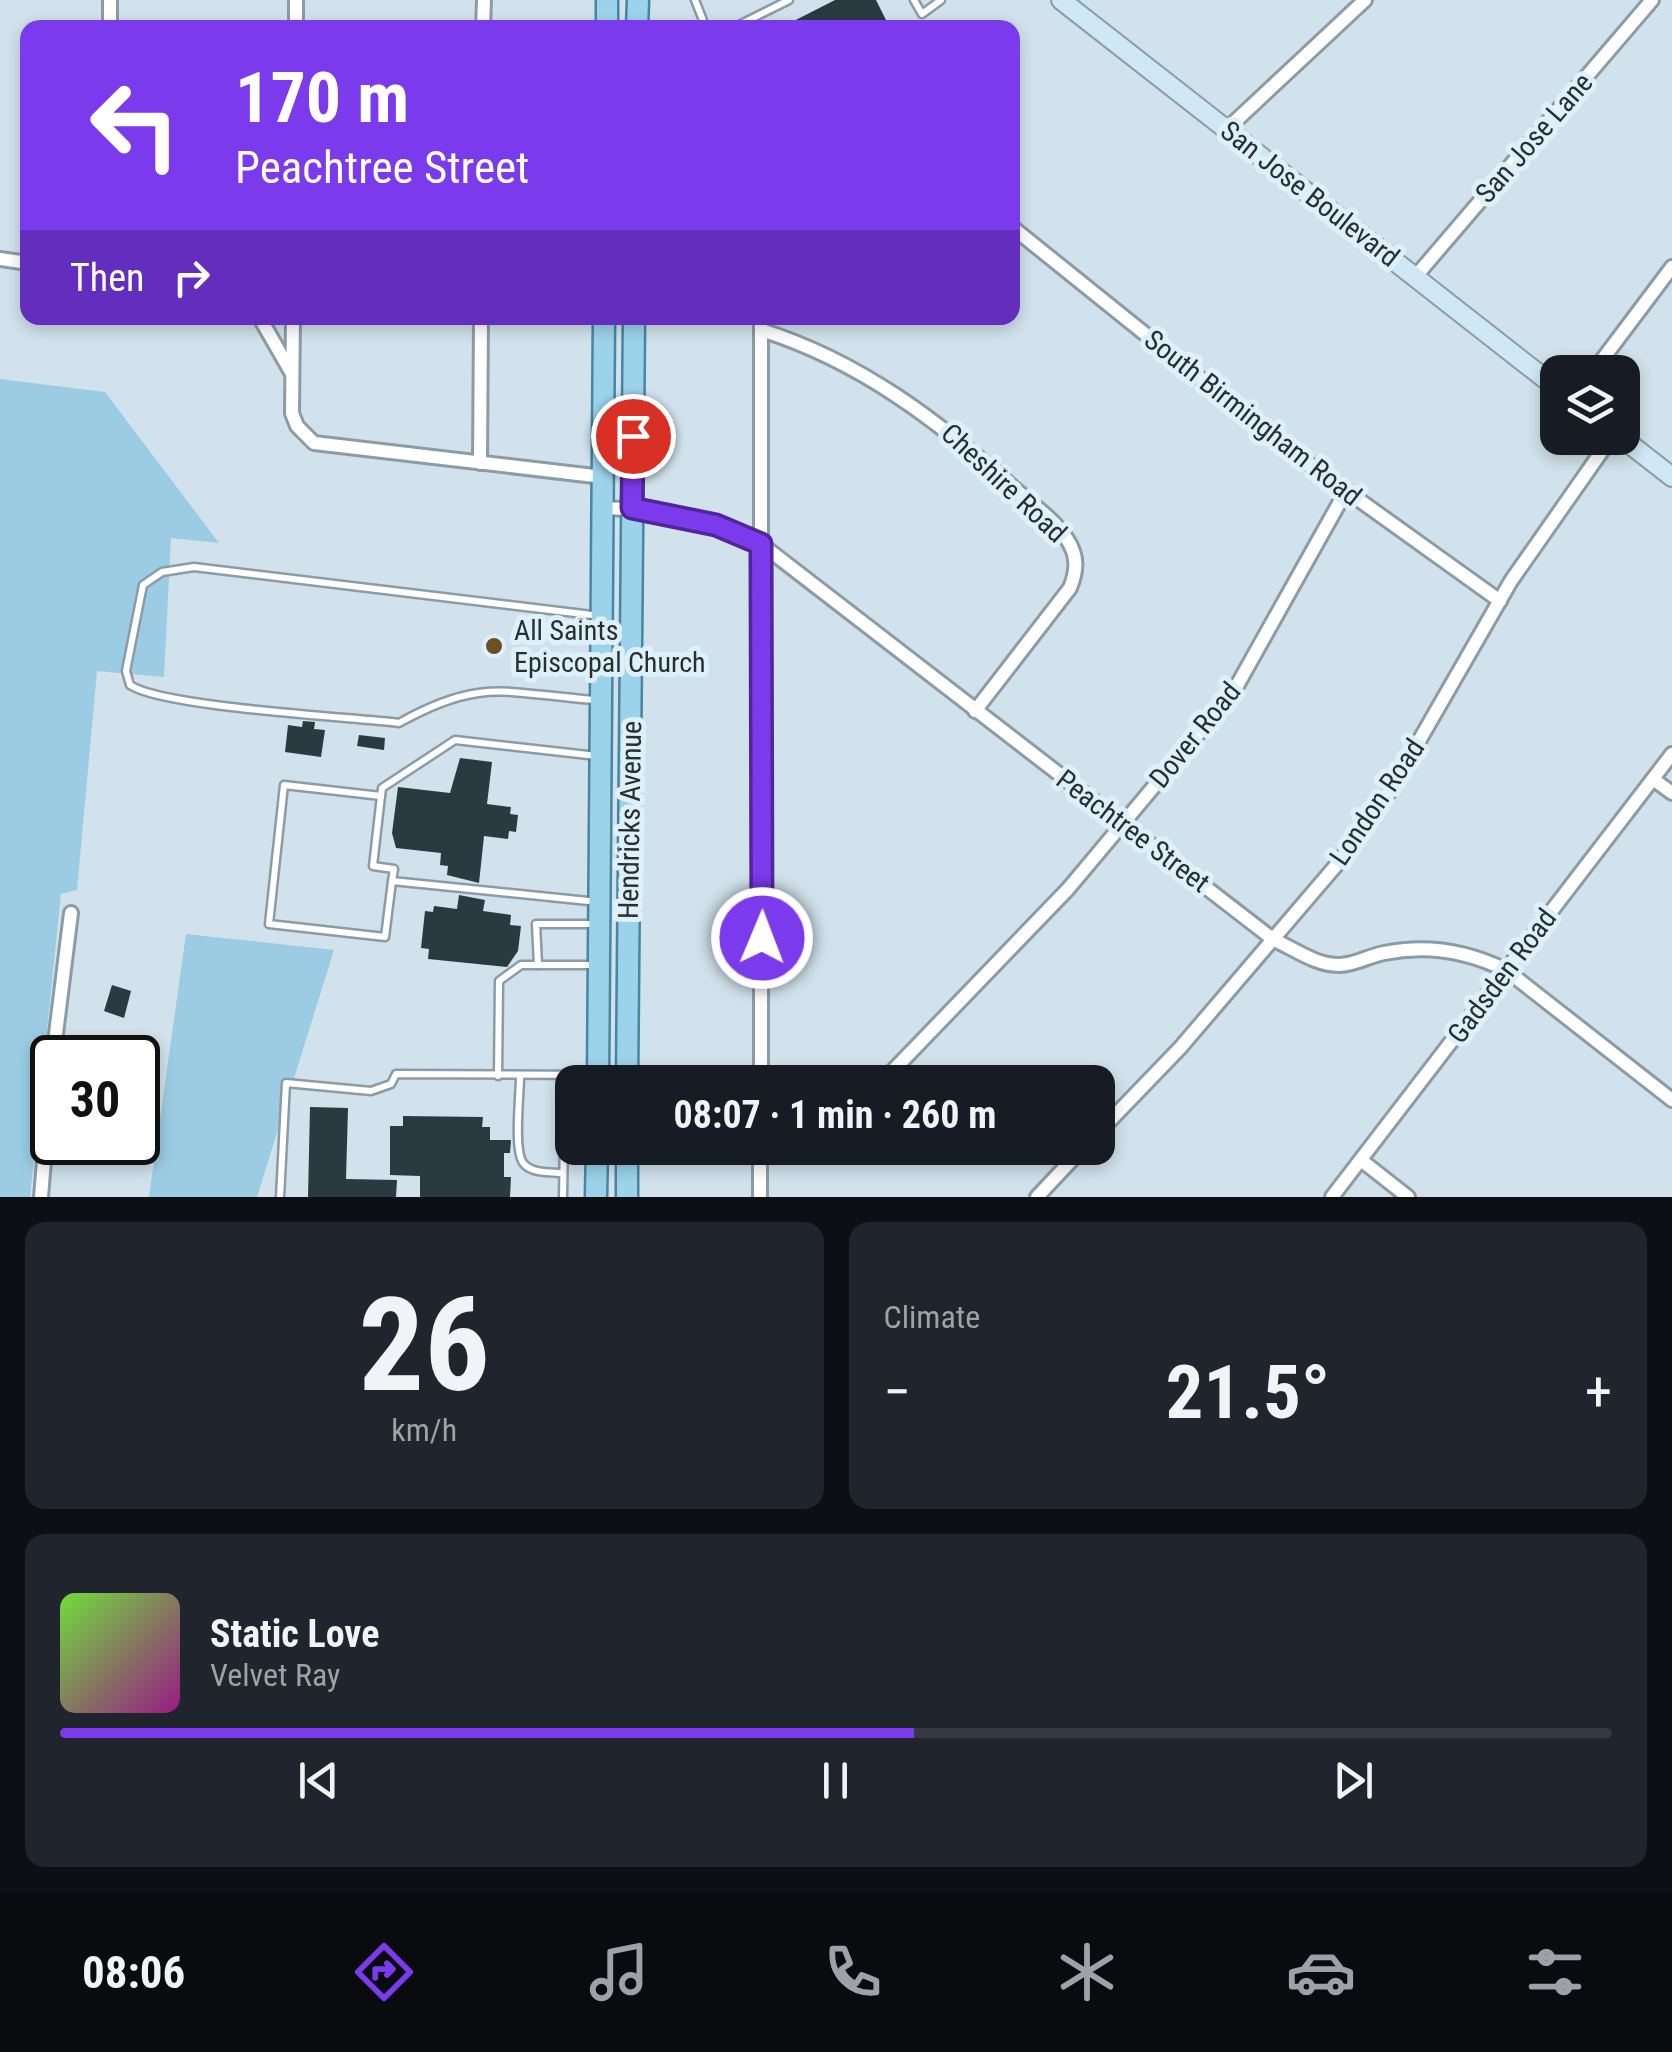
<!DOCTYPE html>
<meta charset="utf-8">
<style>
:root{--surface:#171b24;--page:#20242c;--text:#f1f3f6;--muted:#9ea1a6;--line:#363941;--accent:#7c3aed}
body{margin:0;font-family:"Roboto Condensed",sans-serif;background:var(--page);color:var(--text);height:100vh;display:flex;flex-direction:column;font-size:38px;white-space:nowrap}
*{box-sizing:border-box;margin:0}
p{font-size:32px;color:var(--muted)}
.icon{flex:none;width:55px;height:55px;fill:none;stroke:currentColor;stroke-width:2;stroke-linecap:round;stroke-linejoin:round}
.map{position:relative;height:1197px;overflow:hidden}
.sheet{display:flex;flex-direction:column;gap:25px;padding:25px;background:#0d0f14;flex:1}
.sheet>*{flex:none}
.banner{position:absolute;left:20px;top:20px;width:1000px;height:305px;border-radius:20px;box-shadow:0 5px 15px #0003;background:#7c3aed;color:#fff;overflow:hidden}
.controls{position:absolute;left:1540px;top:355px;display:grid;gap:20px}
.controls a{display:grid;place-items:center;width:100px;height:100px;border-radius:20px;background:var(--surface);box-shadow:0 5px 15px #0003;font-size:50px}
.speed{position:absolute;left:30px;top:1035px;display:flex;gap:20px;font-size:50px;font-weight:700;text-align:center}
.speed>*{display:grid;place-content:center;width:130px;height:130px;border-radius:50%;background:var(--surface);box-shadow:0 5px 15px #0003;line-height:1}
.speed .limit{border:5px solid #111;border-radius:15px;background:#fff;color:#111}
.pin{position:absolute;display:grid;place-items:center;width:85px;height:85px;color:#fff;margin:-42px;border:5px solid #fff;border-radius:50%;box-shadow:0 2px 10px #0007}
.me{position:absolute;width:110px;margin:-55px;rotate:1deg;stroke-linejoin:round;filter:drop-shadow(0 0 8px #0008)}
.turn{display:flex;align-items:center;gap:35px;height:210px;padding:0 50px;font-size:45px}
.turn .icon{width:130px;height:130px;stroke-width:2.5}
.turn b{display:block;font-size:70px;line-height:85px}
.then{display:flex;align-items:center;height:95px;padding:0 50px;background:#0003;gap:20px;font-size:38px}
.big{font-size:75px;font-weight:700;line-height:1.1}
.sheet .widget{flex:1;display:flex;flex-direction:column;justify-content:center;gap:15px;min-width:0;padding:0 35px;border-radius:20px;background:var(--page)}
.sheet .dial{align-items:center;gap:0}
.dial b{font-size:130px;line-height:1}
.song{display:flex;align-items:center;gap:30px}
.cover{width:120px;height:120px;border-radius:15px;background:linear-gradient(135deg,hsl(100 70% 55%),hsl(310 70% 35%))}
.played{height:10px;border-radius:5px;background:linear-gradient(90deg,var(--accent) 55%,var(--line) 55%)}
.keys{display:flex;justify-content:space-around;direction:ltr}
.heat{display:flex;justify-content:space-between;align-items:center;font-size:55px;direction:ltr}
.sheet .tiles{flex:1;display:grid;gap:25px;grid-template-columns:1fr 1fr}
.widget:last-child{grid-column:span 2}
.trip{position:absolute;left:555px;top:1065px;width:560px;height:100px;border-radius:20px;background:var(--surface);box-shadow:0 5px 15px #0003;font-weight:700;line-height:100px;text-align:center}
.menu{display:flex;height:160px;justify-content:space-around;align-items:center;background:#090b0e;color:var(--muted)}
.menu .icon{width:70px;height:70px}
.menu .on{color:var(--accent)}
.menu b{font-size:45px;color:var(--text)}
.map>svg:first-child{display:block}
.green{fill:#9ccce4}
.building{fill:#2b3a41}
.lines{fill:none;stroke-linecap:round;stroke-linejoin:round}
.lane-casing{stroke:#8c9ca5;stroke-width:11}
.street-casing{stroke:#8c9ca5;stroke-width:18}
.secondary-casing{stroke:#8c9ca5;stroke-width:22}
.primary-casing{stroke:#4886a2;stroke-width:25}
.lane{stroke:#fff;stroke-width:6}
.street{stroke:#fff;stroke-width:12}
.secondary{stroke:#cee9f5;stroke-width:18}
.primary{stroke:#9cd3eb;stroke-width:20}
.route-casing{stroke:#51269a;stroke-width:25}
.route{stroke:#7c3aed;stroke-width:18}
.poi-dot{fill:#6b5122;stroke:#def0f9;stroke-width:4}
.labels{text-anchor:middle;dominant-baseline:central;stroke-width:10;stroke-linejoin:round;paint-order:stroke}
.street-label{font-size:28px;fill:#282e32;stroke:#def0f9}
.poi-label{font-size:28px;fill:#282e32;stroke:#def0f9;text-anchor:start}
</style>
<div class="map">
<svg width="1672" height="1197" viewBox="0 0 1672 1197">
<rect width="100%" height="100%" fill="#d1e2ec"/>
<!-- green -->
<g class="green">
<path d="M0 379 105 392 219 543 171 538 164 677 97 671 77 890 61 894 30 1197H0Z"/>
<path d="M186 934 334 950 257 1197H149Z"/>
</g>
<!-- building -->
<g class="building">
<path d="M835 0H876L890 28H780Z"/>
<path d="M303 721 315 722 314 729 325 730 321 757 285 752 288 725 302 727Z"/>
<path d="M359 735 385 738 384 750 357 746Z"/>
<path d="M460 758 492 762 487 804 511 807 510 814 518 815 516 832 509 831 508 839 484 836 479 883 447 875 448 866 440 865 441 853 396 848 392 833 398 787 450 793Z"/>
<path d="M459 895 485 900 483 911 511 915 510 925 521 926 518 951 507 967 428 959 429 949 421 948 425 911 433 912 434 906 457 909Z"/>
<path d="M112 985 131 991 124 1018 104 1011Z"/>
<path d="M100 1044 139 1052 138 1058H97Z"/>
<path d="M310 1107 348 1108 346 1179 397 1180 396 1197H308Z"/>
<path d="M403 1116 483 1117 482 1127H490V1140H511L510 1153H504V1177H511L510 1197H420V1176L390 1175V1126H403Z"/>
</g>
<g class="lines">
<!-- lane casing -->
<g class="lane-casing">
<g id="lane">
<path d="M695 0 706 28"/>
<path d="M914 0 922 14 941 0"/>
<path d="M733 28 789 0"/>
<path d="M595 700C508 694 483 676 399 723 349 717 162 707 130 685L126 671 143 585 162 572 194 567 600 616"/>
<path d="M381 796 382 788 455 740 597 756"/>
<path d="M392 881 385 937 269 924 284 785 381 796 373 866 394 869 392 881 598 902"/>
<path d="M538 965 536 924H594"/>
<path d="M498 1076 499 981 521 965H597"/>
<path d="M520 1077C520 1095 513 1153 524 1164 533 1174 552 1172 563 1173"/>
<path d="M280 1197 286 1083 371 1091 391 1084 396 1074 592 1075"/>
<path d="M563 1197 565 1078"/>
</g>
</g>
<!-- street casing -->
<g class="street-casing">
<g id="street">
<path d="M110 28V0"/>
<path d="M296 28V0"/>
<path d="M483 28 484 0"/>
<path d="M1227 129 1365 0"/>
<path d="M1012 227 1288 449 1500 601"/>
<path d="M0 259 28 263"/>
<path d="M1416 276 1652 0"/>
<path d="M260 318 291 372"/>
<path d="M293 318 292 413 297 426 314 443 603 477"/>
<path d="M761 330C860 361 938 421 1015 489 1034 506 1064 526 1073 551 1078 564 1075 576 1070 588L975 711"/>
<path d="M1593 372 1672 267"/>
<path d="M480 463 481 318"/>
<path d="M603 508C658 509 711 523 761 544L1274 940C1295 949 1315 965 1339 965 1355 965 1368 956 1384 953 1427 944 1467 951 1506 970L1672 1100"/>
<path d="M1653 779 1672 793"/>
<path d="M53 1058 71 913"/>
<path d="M761 1082V318"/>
<path d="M882 1082 1068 889 1234 691 1346 491"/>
<path d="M1098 1133 1180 1048 1339 862 1392 788 1511 581 1611 438"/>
<path d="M1361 1160 1408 1197"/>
<path d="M41 1197 52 1064"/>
<path d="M760 1197V1148"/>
<path d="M1037 1197 1083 1148"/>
<path d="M1332 1197 1672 754"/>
</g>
</g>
<!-- secondary casing -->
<g class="secondary-casing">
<g id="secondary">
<path d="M1061 0 1558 389"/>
<path d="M1622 438 1672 477"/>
</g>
</g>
<!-- primary casing -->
<g class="primary-casing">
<g id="primary">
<path d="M607 28V0"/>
<path d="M637 28 638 0"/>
<path d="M598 1082 604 318"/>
<path d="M627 1082 634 318"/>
<path d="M596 1197 597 1148"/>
<path d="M627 1197V1148"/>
</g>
</g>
<!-- lane -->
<use href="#lane" class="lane"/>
<!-- street -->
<use href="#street" class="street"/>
<!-- secondary -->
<use href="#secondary" class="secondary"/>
<!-- primary -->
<use href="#primary" class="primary"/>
</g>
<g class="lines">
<!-- route casing -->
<g class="route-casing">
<path id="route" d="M633 436 632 508 716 525 761 544 762 938"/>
</g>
<!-- route -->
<use href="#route" class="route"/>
</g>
<!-- markers -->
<circle class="poi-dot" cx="494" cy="646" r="10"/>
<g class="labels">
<!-- street labels -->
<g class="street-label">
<text transform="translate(1534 138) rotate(-49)">San Jose Lane</text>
<text transform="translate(1310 194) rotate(38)">San Jose Boulevard</text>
<text transform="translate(1253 418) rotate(38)">South Birmingham Road</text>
<text transform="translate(1004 483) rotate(43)">Cheshire Road</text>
<text transform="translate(1195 735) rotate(-51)">Dover Road</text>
<text transform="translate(1377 802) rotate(-56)">London Road</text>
<text transform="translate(630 820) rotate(-89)">Hendricks Avenue</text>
<text transform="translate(1133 831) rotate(37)">Peachtree Street</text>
<text transform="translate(1502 976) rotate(-53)">Gadsden Road</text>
</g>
<!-- poi labels -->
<g class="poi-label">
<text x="514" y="630">All Saints<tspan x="514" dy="32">Episcopal Church</tspan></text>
</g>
</g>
</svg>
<div class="controls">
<a><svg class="icon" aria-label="layers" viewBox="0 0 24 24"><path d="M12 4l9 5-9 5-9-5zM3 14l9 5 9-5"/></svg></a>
</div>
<div class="speed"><div class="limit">30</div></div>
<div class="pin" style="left:633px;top:436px;background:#d93025"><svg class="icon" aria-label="arrive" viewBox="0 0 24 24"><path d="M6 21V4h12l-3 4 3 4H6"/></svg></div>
<svg class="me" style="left:762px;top:938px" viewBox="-20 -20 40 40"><circle r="17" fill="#7c3aed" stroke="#fff" stroke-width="3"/><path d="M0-11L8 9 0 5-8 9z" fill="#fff"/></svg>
<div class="trip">08:07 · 1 min · 260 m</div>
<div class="banner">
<div class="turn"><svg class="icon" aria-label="left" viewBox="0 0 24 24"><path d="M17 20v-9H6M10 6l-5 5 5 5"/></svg><div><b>170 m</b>Peachtree Street</div></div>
<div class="then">Then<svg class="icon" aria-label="right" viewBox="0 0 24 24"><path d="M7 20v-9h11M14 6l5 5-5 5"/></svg></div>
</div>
</div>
<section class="sheet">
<div class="tiles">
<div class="widget dial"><b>26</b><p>km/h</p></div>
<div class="widget"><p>Climate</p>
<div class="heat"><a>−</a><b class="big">21.5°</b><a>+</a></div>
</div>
<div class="widget">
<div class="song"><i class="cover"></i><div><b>Static Love</b><p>Velvet Ray</p></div></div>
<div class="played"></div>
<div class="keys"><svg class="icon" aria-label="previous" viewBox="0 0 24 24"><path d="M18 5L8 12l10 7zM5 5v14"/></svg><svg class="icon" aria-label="pause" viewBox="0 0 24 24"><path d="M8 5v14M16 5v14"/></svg><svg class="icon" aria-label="next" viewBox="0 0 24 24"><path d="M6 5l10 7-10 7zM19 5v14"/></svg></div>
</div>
</div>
</section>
<nav class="menu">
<b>08:06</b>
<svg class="icon on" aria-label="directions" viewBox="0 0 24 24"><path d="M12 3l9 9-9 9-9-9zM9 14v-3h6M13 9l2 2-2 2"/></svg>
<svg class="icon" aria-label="music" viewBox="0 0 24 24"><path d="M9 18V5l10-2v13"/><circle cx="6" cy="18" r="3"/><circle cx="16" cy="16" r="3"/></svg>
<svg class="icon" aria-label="phone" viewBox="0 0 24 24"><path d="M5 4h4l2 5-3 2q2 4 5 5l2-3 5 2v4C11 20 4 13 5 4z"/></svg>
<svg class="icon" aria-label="climate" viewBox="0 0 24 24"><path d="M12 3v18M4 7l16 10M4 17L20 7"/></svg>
<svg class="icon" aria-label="car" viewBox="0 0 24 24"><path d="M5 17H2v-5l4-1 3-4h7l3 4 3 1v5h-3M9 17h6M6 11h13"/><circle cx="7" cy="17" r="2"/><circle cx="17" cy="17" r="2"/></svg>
<svg class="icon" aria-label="filters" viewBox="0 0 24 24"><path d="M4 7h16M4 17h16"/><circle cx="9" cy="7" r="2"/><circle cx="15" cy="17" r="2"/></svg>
</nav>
